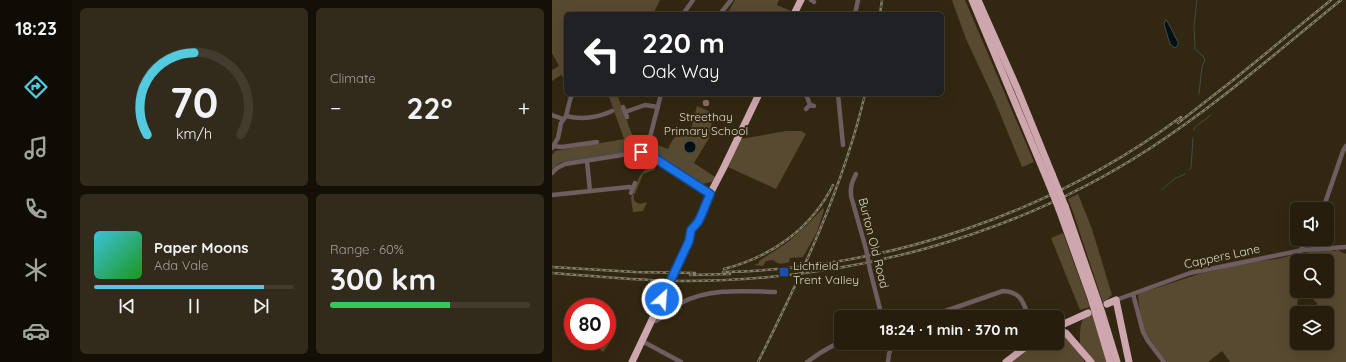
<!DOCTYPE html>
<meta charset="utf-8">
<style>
:root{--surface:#261d0d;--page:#322a1b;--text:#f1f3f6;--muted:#a4a29d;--line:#423b2e;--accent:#54cade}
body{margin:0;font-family:Quicksand,sans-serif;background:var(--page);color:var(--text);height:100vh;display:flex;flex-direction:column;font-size:15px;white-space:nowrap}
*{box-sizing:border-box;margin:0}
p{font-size:13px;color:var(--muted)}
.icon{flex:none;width:22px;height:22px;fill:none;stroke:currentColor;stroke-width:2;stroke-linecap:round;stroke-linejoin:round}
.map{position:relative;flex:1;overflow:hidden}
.panel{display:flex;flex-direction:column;gap:8px;padding:8px;background:#151007;width:480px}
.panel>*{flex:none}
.hud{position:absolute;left:12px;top:12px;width:380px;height:84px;border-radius:6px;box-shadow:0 4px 16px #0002,0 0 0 1px var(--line);background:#202124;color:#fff;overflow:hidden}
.tools{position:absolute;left:738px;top:202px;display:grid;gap:8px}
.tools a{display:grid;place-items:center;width:44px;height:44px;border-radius:6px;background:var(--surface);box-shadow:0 4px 16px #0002,0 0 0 1px var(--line);font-size:20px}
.speed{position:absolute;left:12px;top:298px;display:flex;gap:8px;font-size:20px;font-weight:700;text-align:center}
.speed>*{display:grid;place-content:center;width:52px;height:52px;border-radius:50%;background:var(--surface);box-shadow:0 4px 16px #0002,0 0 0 1px var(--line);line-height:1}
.speed .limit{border:6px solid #d22;background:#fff;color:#111}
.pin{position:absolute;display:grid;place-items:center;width:34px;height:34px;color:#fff;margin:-17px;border-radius:8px;box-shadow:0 2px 6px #0006}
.me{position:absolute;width:44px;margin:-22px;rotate:26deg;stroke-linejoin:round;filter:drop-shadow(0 0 3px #0008)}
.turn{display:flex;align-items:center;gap:14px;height:84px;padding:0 12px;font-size:18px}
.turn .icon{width:52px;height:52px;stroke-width:2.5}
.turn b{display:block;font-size:28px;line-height:34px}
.big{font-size:30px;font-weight:800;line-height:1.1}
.panel .card{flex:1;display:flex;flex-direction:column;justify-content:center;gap:6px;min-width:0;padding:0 14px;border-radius:6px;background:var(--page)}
.panel .dial{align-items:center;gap:0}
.dial svg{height:104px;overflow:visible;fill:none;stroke:var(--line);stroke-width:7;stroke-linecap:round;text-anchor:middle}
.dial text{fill:var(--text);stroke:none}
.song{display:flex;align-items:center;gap:12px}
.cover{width:48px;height:48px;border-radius:6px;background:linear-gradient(135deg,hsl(190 70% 55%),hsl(120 70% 35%))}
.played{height:4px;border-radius:2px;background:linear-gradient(90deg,var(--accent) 85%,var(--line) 85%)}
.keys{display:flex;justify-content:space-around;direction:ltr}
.heat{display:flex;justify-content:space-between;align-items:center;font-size:22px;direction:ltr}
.charge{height:6px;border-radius:3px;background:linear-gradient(90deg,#34c759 60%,var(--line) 0)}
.panel .tiles{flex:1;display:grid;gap:8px;grid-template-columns:repeat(2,1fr)}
.trip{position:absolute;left:282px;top:310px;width:230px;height:40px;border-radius:6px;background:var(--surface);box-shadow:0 4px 16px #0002,0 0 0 1px var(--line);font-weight:800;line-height:40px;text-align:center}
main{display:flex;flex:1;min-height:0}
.tabs{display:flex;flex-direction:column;width:72px;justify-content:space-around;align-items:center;background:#0f0c05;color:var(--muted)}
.tabs .icon{width:28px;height:28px}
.tabs .on{color:var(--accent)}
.tabs b{font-size:18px;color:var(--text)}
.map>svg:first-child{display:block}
.green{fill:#574a30}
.water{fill:#001115;stroke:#424c4a}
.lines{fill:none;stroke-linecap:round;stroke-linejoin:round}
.stream{stroke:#424c4a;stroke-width:1}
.minor{stroke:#6e5e61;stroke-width:4.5}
.highway{stroke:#cea7ae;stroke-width:7}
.rail-casing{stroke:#857d6b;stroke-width:2.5}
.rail{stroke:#322711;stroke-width:1;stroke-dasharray:3;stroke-linecap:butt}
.minor-bridge{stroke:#6e5e61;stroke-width:4.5}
.highway-bridge{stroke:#cea7ae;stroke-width:7}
.route-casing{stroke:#114b97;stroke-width:10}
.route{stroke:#1a73e8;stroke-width:7}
.education-dot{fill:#8d6e63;stroke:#322711;stroke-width:1.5}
.transit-dot{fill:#1a4fb4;stroke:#322711;stroke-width:1.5}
.labels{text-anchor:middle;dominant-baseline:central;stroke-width:4;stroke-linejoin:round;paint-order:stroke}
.poi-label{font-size:12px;fill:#dbd5c7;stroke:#322711}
.street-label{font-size:12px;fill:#dbd5c7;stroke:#322711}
</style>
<main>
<nav class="tabs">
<b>18:23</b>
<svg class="icon on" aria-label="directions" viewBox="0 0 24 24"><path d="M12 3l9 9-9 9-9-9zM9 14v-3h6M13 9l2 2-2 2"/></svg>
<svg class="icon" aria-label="music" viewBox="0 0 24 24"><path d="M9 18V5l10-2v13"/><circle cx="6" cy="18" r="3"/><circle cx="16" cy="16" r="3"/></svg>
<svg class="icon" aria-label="phone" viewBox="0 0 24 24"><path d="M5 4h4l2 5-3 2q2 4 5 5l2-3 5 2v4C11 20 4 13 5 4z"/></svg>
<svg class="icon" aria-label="climate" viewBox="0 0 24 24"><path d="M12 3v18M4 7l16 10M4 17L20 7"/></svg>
<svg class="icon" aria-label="car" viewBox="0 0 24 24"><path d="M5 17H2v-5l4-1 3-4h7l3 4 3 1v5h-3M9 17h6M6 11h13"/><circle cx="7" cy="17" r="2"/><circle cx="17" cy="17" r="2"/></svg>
</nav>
<section class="panel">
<div class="tiles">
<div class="card dial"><svg viewBox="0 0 100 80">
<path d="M14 69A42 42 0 1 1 86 69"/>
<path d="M14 69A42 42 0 0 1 50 6" stroke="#54cade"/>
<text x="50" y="56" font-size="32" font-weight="700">70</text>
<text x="50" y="72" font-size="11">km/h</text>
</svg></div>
<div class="card"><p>Climate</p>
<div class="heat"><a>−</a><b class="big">22°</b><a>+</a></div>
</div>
<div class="card">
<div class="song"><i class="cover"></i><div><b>Paper Moons</b><p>Ada Vale</p></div></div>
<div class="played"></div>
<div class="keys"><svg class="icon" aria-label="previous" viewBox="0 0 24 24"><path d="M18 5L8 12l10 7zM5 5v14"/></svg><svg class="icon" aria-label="pause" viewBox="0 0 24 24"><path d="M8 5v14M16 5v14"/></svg><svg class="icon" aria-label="next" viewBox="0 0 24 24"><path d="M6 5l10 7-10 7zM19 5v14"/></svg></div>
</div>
<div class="card"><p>Range · 60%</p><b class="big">300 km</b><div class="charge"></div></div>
</div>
</section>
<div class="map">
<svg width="794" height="362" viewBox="0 0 794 362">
<rect width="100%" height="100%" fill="#322711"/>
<!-- green -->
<g class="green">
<path d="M0 0H108L101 14H14V80L9 75 0 81V70L7 66 0 53Z"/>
<path d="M183 0H227L225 5 241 12 240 14H175Z"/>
<path d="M400 0H413L482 162 470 167 442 99 414 39Z"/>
<path d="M56 94H65L82 140V151L11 162 6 164 0 169V155L3 151 72 139Z"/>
<path d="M145 106 163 114 160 120 157 138 142 163 163 177 160 182 150 184 100 153 98 148 100 143 116 149C121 138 126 130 139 129Z"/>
<path d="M234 131H249L254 134 224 189 176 167 189 139Z"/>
<path d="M103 165 104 166 102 170 91 174 83 194H81C85 182 89 167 103 165Z"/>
<path d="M526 194 540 229 560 295 551 303 521 212 516 199Z"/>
<path d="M80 195H82V200C86 205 89 204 95 202L91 211 81 212 79 198Z"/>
<path d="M271 208 272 210 265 232 251 257 238 258 237 262C230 264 227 265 221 260L214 261 211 266 202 265 207 263V261L236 242 256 224Z"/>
<path d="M511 233 538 307 528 310 499 238Z"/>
<path d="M767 250H780L781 251 786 250 793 254 794 253V362H678L670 351 656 362H615C607 352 599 343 593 331 588 320 587 306 586 294L650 273 698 262 725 259 748 253 750 256 749 261H745V291H746L745 310 743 315 745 317V343H775V313H761L763 311 765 303 752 291H775V261H752L753 253Z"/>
<path d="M541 314 556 362H542L528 344C528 337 527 320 534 316 535 316 540 314 541 314Z"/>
<path d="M505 333C519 338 525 350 533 362H459L485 343H505Z"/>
<path d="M55 338 59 341 51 352 37 341H55Z"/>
</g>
<!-- water -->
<g class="water">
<path d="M614 19 626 42V45L623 48 618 44 612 24Z"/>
<circle cx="138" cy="147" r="6"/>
</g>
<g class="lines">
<!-- stream -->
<g class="stream">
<path d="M645 0 642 26 643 49 650 55 653 60 650 67 647 94"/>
<path d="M642 130 643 127 659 115"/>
<path d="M101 146 123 156"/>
<path d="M126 157 140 163"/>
<path d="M0 164 2 162 32 157 88 146"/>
<path d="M637 170 639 168 641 138"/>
<path d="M610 190 622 179 633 174"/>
</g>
<!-- minor -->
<g class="minor">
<path d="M259 0 262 2"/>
<path d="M131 14 141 0"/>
<path d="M168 14 179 0"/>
<path d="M303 14 306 0"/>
<path d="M254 94 258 105"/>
<path d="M286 94 291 145"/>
<path d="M71 107 75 117"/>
<path d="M254 109 258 105 262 106"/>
<path d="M73 112 93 105 106 107"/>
<path d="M0 115 11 119"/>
<path d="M14 116C30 120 45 118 60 111"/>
<path d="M0 146 10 147 45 142"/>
<path d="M0 148 6 138 9 123 14 116 18 100 20 94"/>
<path d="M94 153 109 94"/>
<path d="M35 161 38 191"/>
<path d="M0 173 5 168 13 164 89 152 98 155 158 194"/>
<path d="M304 174C300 182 298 187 299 196L314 249"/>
<path d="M79 193 83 183"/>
<path d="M0 195 77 187 81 188"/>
<path d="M771 209 791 151 794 146"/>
<path d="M748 251 756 239"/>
<path d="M318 270 330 317"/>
<path d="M581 294 591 332 596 341 612 362"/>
<path d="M564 300 638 273 751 250 794 247"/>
<path d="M376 317 451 291C470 292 471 303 477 317"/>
<path d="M100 320 104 321C113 315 120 308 129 303 157 288 192 291 223 292"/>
<path d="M90 341 129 362"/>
<path d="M255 362 268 353 289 341"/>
<path d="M336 362 337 354 341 343"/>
</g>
<!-- highway -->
<g class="highway">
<path d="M420 0 497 184"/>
<path d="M426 0 465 88 500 174"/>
<path d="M242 14 249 0"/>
<path d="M513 206 550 313 565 362"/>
<path d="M507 209 539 298 558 362"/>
<path d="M126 267 137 241 139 230 146 222 149 216 158 194 172 167 207 94"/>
<path d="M555 304 564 300 577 362"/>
<path d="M505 327 536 313"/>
<path d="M505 330 514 333 539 362"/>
<path d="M80 362 115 288"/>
<path d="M454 362 479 343"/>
</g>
<!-- rail casing -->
<g class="rail-casing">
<g id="rail">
<path d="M328 14 330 0"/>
<path d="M626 123 680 81 779 0"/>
<path d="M0 267 83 272 143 273"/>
<path d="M172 269C219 257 259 229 281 185"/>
<path d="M171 272C334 269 498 214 629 117"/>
<path d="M0 273C43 276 87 281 130 281 294 281 458 239 597 149 665 105 726 51 789 0"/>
<path d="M138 275 178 274"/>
<path d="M206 362C249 276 291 188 313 94"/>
</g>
</g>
<!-- rail -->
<use href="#rail" class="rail"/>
<!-- minor-bridge -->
<path class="minor-bridge" d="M314 249 318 270"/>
<!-- highway-bridge -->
<g class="highway-bridge">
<path d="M500 174 513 206"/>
<path d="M497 184 507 209"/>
<path d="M115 288 126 267"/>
</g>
</g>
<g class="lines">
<!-- route casing -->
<g class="route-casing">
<path id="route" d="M89 152 98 155 158 194 149 216 146 222 139 230 137 241 110 299"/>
</g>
<!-- route -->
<use href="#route" class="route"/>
</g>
<!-- markers -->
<circle class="education-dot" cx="154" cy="103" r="4"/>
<rect class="transit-dot" x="227" y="267" width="10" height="10" rx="2"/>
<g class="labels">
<!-- poi labels -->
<g class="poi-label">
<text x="154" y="116">Streethay<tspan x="154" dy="14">Primary School</tspan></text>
<text x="241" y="265" text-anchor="start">Lichfield<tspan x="241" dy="14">Trent Valley</tspan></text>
</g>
<!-- street labels -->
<g class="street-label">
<text transform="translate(322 243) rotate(76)">Burton Old Road</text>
<text transform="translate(670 256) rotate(-12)">Cappers Lane</text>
</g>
</g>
</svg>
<div class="tools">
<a><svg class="icon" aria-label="sound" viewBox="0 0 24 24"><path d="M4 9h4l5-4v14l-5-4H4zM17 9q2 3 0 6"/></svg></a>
<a><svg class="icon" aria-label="search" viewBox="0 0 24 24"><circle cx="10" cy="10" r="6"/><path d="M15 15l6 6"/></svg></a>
<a><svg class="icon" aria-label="layers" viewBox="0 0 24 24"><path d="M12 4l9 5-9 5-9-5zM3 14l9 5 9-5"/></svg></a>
</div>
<div class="speed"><div class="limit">80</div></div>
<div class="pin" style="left:89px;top:152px;background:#d93025"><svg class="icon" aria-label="arrive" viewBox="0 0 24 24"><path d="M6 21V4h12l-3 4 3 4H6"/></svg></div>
<svg class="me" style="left:110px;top:299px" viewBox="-20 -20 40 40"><circle r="17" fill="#1a73e8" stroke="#fff" stroke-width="3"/><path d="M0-11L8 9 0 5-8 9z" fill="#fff"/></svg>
<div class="trip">18:24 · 1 min · 370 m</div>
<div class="hud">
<div class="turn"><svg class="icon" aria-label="left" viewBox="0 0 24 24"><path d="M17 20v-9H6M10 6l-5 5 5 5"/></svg><div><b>220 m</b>Oak Way</div></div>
</div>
</div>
</main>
